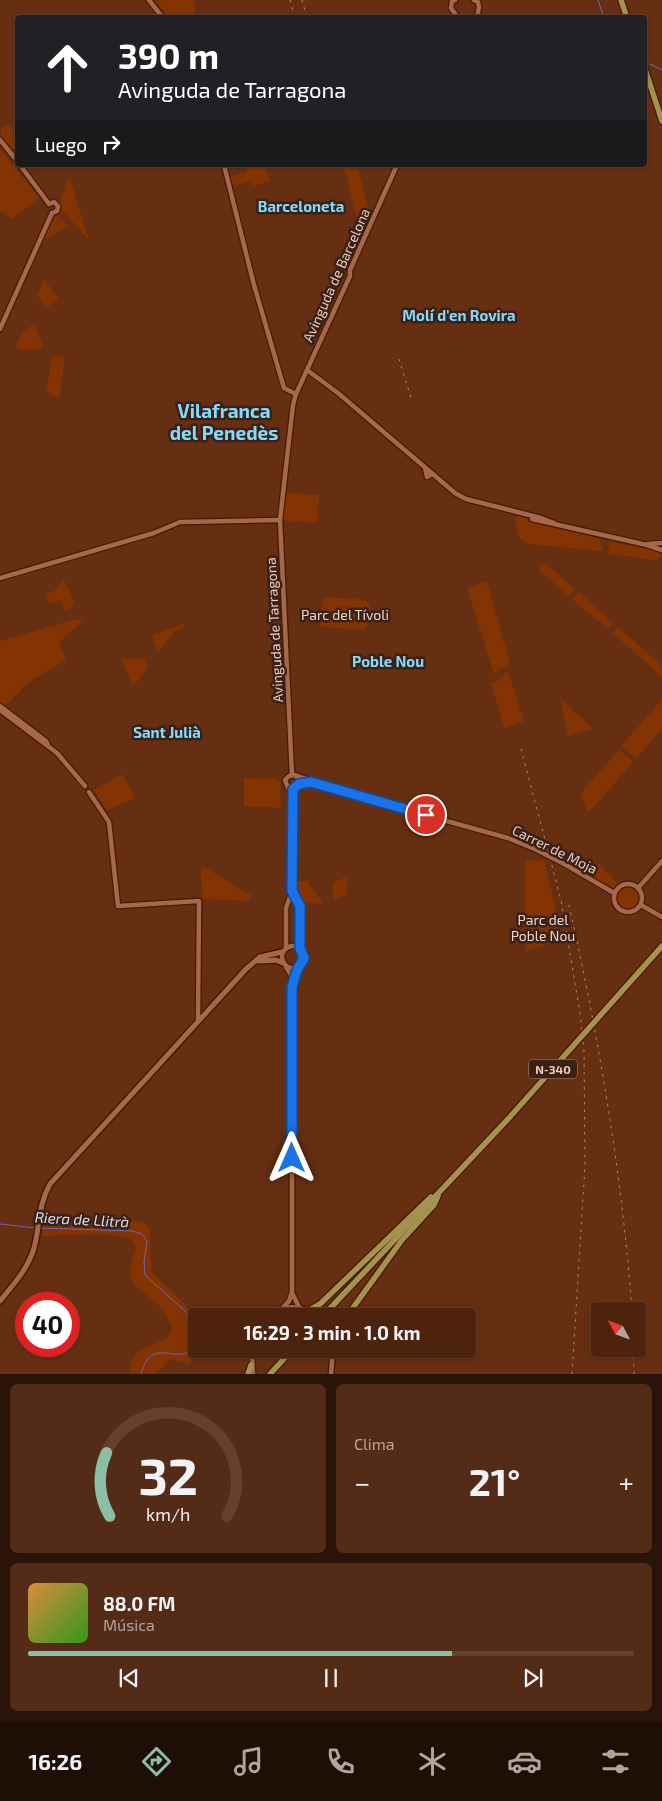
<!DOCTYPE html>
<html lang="es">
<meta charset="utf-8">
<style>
:root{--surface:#4d230e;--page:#542b17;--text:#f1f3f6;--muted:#b3a49e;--line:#64402e;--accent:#8abfa5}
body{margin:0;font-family:"Exo 2",sans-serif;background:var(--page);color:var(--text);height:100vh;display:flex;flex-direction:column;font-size:19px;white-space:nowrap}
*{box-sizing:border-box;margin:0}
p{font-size:16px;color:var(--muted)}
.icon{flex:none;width:28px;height:28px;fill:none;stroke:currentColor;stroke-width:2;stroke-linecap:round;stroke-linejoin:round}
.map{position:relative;height:1374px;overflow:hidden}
.details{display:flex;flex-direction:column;gap:10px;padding:10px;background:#2a1308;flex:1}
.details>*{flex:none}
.hud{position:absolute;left:15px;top:15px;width:632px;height:152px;border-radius:5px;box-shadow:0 1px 4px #0004,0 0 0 1px var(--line);background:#202124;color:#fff;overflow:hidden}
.needle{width:32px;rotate:311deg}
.buttons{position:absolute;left:591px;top:1302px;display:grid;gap:10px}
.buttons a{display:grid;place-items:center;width:55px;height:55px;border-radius:5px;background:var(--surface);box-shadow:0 1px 4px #0004,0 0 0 1px var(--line);font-size:25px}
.speed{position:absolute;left:15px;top:1292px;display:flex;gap:10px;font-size:25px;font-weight:700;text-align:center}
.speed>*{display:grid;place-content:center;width:65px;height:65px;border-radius:50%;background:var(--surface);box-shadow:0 1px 4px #0004,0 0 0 1px var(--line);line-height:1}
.speed .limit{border:8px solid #d22;background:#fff;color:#111}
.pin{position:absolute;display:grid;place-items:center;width:42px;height:42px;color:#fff;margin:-21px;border:2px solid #fff;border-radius:50%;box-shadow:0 1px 5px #0007}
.me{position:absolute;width:55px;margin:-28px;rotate:0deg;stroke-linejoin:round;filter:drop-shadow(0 0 4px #0008)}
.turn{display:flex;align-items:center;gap:18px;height:105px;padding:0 20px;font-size:22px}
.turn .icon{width:65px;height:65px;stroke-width:2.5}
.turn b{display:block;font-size:35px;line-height:42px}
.then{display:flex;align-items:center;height:48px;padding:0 20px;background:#0003;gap:10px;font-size:19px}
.big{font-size:38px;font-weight:700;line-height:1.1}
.details .widget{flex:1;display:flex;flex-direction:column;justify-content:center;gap:8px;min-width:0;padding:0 18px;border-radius:8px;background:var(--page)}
.details .dial{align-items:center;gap:0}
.dial svg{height:130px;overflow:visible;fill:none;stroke:var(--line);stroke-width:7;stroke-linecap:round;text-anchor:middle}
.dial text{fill:var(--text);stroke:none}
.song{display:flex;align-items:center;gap:15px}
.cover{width:60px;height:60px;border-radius:8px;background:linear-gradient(135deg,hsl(30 70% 55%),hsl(110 70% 35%))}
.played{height:5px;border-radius:2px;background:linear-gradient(90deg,var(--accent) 70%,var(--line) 70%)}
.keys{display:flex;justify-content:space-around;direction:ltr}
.heat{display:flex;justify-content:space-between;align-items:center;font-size:28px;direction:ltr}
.details .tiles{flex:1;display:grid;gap:10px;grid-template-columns:1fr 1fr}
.widget:last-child{grid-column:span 2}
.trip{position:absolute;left:188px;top:1308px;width:288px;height:50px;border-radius:5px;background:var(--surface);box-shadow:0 1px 4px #0004,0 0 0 1px var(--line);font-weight:700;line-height:50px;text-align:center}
.tab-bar{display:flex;height:80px;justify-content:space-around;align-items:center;background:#1f0e06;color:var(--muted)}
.tab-bar .icon{width:35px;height:35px}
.tab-bar .active{color:var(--accent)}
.tab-bar b{font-size:22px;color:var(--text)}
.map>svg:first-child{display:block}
.green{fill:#833402}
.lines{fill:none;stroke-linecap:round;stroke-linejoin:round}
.stream{stroke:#6e67ba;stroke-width:1}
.tertiary-casing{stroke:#441a04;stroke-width:7}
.secondary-casing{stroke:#441a04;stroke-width:8}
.trunk-casing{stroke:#441a04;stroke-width:8}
.tertiary{stroke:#a6684c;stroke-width:4.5}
.secondary{stroke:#a6684c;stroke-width:5}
.trunk{stroke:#a4924e;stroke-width:5.5}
.rail{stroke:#b28670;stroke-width:1;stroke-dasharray:2.5 5;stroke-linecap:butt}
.tertiary-bridge-casing{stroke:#441a04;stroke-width:7;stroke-linecap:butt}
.tertiary-bridge{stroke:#a6684c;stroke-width:4.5}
.route-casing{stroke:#114b97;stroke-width:12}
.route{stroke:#1a73e8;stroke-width:9}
.labels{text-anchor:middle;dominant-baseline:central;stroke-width:5;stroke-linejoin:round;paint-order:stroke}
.shield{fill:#3a2015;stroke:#b9988a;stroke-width:1}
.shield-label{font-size:12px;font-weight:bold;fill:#efccbc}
.street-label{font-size:14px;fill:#efccbc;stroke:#3a2015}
.park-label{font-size:14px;fill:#eed5ca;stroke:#3a2015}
.neighbourhood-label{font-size:15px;font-weight:bold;fill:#80dbfe;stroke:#3a2015}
.water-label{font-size:15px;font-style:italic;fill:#ddddf4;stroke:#3a2015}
.district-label{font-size:19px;font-weight:bold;fill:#80dbfe;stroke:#3a2015}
</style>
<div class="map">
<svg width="662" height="1374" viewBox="0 0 662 1374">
<rect width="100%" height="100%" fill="#672f12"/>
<!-- green -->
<g class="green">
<path d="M155 0H194L195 17H169Z"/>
<path d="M11 124 16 147 11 151C0 139 2 143 1 128Z"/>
<path d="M0 149 39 198 12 219 0 211Z"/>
<path d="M247 165H265L270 181 253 186 251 181 233 186 230 177 247 172 245 166Z"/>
<path d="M357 165 369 212 362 228C351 210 352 186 343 168Z"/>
<path d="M70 179 89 240 61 209 60 204 67 180Z"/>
<path d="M58 216 68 226 43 240 54 217Z"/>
<path d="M44 279 59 299 46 308 37 295Z"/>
<path d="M35 324 43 346 42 348 22 351 15 347 23 331Z"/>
<path d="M52 356 65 357 59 399 47 391V388Z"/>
<path d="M285 493 319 495 317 523 283 520Z"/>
<path d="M519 516 599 539 603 548 601 551 528 544 520 538 515 519Z"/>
<path d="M608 542 654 549 661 554 660 558 655 560 609 554Z"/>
<path d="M545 563 575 589 569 596 539 570Z"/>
<path d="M64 580 74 601 71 608 64 610 61 600 48 603 47 594 56 590Z"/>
<path d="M487 582 510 663 494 674 467 588Z"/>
<path d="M579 592 614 624 608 629 572 599Z"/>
<path d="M326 597 365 600 370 606 367 627 363 630 322 627 320 625 323 599Z"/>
<path d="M76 619 83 621 59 642 66 660 29 682 7 704 4 705 0 702V641Z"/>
<path d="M183 624 184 628 175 631 158 653 152 635Z"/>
<path d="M618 627 662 666V677L613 633Z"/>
<path d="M121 658 144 659 147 665 149 666 133 687Z"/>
<path d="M508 672 524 721 504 728 491 683 499 680Z"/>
<path d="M560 698 593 729 568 736Z"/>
<path d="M662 700V729L636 759 621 746Z"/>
<path d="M619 750 633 762 591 810 587 811 581 793Z"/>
<path d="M123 774 135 798 107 810 94 790Z"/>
<path d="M244 778 276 779 280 782 281 808 244 806Z"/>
<path d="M525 860H544L563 939 526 951Z"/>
<path d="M598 863 616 882V887H612L588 875 595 871Z"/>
<path d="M201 865 252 896 249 901 202 899Z"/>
<path d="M347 877 346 894 335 900 331 887 335 885 334 882Z"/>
<path d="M298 881H307L323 903C304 905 296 902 298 881Z"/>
<circle cx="628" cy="898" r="12"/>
<path d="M135 1221 144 1223 150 1229 151 1271 196 1316V1349H201L189 1364 170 1359 157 1373H130C129 1346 151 1349 168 1337L172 1327 163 1309 133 1284 129 1271 136 1247 131 1238 101 1234 42 1236 44 1223Z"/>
</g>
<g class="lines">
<!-- stream -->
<g class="stream">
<path d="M598 0 604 18"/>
<path d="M650 64 662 70"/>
<path d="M0 1224 36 1228"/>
<path d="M40 1228 132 1231 142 1234 147 1241 144 1261 145 1275 196 1321"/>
<path d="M141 1374C153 1333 175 1368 196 1347"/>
</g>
<!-- tertiary casing -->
<g class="tertiary-casing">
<g id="tertiary">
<path d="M149 0 163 18"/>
<path d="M455 0 452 1 451 8 458 18"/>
<path d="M474 0 478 2 479 7 477 18"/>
<path d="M0 140 18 162"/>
<path d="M20 165 49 204"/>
<path d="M224 165 254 285 284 388 296 394"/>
<path d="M49 204 54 202 58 206 57 211 52 213"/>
<path d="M0 329 52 213"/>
<path d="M307 370 338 393 455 493 466 499 541 518 554 523"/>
<path d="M425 468 427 477 432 474"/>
<path d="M532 519 647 545 662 550"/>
<path d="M648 544 662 543"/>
<path d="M0 578 154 533 180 522 280 520"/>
<path d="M0 706 46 741 48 745"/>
<path d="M0 710 57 753 85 786"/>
<path d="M292 775 280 520 293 405 296 394 350 276V270L397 165"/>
<path d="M296 776 299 780 298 786 293 789 288 788 285 780 289 776 294 775 356 796 508 838 537 850"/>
<path d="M89 792 109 822 118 906 199 901 198 1021"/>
<path d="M566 865 614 893"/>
<circle cx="628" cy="898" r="14"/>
<path d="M638 888 662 861"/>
<path d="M293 892 299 906 300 949"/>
<path d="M641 905 662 917"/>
<circle cx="293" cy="957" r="11"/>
<path d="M286 948V908L292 891 293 789"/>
<path d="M292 1293 299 1307"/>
<path d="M282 1309 289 1301 292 1292V987L291 975 286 967"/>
<path d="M270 1316C285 1305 300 1304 315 1316"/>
<path d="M252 1349 253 1374"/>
<path d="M331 1374 333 1349"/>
</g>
</g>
<!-- secondary casing -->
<g class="secondary-casing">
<g id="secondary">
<path d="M258 961 276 960 283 963"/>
<path d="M0 1301C13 1285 28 1269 34 1248 40 1226 38 1205 50 1184L246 969 260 957 282 952"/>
</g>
</g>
<!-- trunk casing -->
<g class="trunk-casing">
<g id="trunk">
<path d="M621 0 627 18"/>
<path d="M645 69 662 121"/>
<path d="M308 1311 320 1304 431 1197"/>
<path d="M323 1316 509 1118 662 946"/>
<path d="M347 1316 402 1240 434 1205 438 1196"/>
<path d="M248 1374 251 1365"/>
<path d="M270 1374 293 1349"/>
</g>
</g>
<!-- tertiary -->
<use href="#tertiary" class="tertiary"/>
<!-- secondary -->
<use href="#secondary" class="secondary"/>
<!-- trunk -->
<use href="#trunk" class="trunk"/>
<!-- rail -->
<g class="rail">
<path d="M290 0 295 18"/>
<path d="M302 0 307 18"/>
<path d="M399 359 412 401"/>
<path d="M521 749 561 900 580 1013 584 1051 585 1166 572 1374"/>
<path d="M569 905C599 1039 622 1174 632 1311"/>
<path d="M633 1349 634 1374"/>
</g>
<!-- tertiary-bridge casing -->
<g class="tertiary-bridge-casing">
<path id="tertiary-bridge" d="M537 850 566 865"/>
</g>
<!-- tertiary-bridge -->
<use href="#tertiary-bridge" class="tertiary-bridge"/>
</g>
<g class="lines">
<!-- route casing -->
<g class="route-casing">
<path id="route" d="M292 1158V987L297 970 304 958 300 948V906L292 891 293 789 299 784 311 782 426 815"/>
</g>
<!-- route -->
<use href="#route" class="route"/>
</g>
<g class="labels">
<!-- shield labels -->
<rect class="shield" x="529" y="1059.5" width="48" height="19" rx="4"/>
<g class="shield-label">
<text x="553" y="1069">N-340</text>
</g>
<!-- street labels -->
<g class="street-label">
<text transform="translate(336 275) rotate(-66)">Avinguda de Barcelona</text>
<text transform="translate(274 630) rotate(-93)">Avinguda de Tarragona</text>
<text transform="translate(555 849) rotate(26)">Carrer de Moja</text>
</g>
<!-- park labels -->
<g class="park-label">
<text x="345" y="614">Parc del Tívoli</text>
<text x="543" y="919">Parc del<tspan x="543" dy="16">Poble Nou</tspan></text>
</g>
<!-- neighbourhood labels -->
<g class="neighbourhood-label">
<text x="301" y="206">Barceloneta</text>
<text x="459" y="315">Molí d'en Rovira</text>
<text x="388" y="661">Poble Nou</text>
<text x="167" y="732">Sant Julià</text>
</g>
<!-- water labels -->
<g class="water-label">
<text transform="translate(82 1219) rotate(3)">Riera de Llitrà</text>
</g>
<!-- district labels -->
<g class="district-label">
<text x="224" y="410">Vilafranca<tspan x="224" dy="22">del Penedès</tspan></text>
</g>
</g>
</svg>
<div class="buttons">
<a><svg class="needle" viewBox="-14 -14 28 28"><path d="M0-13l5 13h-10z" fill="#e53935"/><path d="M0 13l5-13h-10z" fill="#b3a49e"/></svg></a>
</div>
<div class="speed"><div class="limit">40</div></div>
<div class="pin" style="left:426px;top:815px;background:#d93025"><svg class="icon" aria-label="arrive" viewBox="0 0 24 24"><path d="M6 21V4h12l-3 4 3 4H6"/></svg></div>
<svg class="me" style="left:292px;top:1158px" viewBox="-20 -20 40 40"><path d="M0-17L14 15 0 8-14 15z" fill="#1a73e8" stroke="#fff" stroke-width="4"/></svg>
<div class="trip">16:29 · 3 min · 1.0 km</div>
<div class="hud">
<div class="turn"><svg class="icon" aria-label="ahead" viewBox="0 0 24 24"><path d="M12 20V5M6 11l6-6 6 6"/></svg><div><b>390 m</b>Avinguda de Tarragona</div></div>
<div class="then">Luego<svg class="icon" aria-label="right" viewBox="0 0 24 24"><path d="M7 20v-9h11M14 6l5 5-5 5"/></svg></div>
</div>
</div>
<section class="details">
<div class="tiles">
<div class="widget dial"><svg viewBox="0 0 100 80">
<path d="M14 69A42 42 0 1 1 86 69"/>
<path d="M14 69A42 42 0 0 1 12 30" stroke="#8abfa5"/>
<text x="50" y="56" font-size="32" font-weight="700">32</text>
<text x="50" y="72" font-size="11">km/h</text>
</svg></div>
<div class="widget"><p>Clima</p>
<div class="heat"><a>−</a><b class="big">21°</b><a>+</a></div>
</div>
<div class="widget">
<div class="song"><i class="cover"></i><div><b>88.0 FM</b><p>Música</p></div></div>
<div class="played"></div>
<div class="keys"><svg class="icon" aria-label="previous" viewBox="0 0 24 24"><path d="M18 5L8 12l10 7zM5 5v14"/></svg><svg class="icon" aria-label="pause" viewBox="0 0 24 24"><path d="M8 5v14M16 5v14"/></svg><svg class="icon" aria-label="next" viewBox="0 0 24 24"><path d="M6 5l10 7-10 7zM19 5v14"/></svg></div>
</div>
</div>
</section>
<nav class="tab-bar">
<b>16:26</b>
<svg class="icon active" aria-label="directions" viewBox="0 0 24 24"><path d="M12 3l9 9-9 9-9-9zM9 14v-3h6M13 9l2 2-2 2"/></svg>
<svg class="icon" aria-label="music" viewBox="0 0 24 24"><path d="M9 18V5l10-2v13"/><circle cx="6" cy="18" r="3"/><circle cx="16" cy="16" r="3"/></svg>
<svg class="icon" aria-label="phone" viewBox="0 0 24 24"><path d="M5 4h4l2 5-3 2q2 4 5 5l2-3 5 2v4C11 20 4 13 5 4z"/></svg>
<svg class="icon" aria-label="climate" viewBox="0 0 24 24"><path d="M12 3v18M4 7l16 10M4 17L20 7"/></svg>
<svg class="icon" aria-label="car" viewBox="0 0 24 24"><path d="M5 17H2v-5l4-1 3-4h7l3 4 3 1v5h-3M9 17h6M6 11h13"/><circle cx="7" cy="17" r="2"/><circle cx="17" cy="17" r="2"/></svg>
<svg class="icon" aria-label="filters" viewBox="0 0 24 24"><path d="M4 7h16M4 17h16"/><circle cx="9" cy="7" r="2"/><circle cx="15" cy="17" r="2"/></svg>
</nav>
